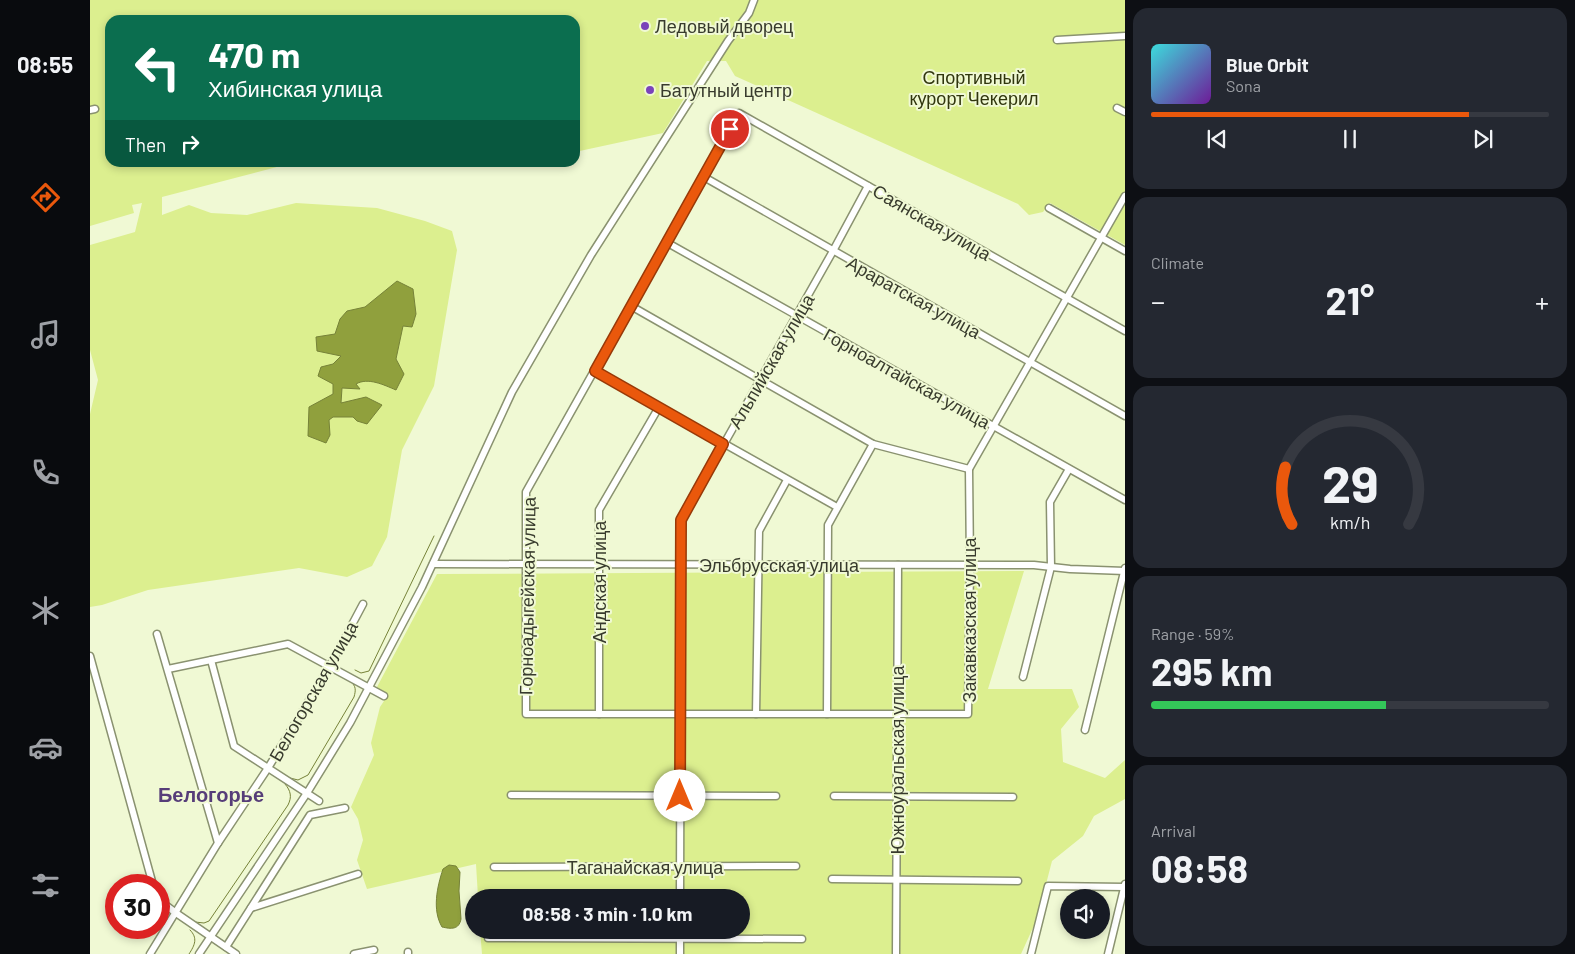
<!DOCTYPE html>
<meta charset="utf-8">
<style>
:root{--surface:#171b24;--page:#242831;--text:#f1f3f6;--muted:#9ea1a6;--line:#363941;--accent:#ea580c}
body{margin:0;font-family:Barlow,sans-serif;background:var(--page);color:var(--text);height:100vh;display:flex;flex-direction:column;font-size:19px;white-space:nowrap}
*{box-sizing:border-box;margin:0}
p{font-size:16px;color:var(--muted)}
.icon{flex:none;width:28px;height:28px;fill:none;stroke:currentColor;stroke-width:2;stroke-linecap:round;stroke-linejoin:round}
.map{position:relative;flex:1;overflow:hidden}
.drawer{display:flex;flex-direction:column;gap:8px;padding:8px;background:#0d0f14;width:450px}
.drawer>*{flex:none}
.hud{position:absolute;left:15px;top:15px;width:475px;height:152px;border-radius:15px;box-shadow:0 2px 8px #0003;background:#0b6e4f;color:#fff;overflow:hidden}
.tools{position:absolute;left:970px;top:889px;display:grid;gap:10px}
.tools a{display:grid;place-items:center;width:50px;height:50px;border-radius:50%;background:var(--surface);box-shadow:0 2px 8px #0003;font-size:25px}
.speed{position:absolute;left:15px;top:874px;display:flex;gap:10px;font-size:25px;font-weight:700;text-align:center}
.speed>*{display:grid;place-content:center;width:65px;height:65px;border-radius:50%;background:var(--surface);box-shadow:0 2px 8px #0003;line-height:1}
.speed .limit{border:8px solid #d22;background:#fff;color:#111}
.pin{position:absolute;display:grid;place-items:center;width:42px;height:42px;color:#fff;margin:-21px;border:2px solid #fff;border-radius:50%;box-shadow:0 1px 5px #0007}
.me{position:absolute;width:55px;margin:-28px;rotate:0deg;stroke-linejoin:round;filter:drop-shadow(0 0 4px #0008)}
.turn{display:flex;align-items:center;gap:18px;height:105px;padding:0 20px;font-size:22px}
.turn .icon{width:65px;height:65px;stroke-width:2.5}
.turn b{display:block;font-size:35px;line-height:42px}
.then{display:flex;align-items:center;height:48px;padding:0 20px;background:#0003;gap:10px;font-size:19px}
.big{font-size:38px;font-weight:700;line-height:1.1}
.drawer .card{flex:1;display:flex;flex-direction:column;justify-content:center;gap:8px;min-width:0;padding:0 18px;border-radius:15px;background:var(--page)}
.drawer .dial{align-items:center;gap:0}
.dial svg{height:130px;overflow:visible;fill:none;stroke:var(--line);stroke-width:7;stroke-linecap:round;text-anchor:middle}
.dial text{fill:var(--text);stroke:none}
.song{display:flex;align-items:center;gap:15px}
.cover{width:60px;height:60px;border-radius:8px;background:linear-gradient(135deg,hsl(180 70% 55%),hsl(280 70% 35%))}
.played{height:5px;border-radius:2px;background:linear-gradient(90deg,var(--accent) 80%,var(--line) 80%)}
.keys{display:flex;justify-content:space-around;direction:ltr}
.heat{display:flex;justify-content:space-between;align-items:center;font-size:28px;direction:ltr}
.charge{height:8px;border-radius:4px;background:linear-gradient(90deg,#34c759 59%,var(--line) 0)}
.trip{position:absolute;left:375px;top:889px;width:285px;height:50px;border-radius:25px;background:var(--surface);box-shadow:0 2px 8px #0003;font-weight:700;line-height:50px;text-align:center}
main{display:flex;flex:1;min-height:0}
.tabs{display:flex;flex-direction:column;width:90px;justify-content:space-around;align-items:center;background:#090b0e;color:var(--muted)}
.tabs .icon{width:35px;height:35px}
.tabs .on{color:var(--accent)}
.tabs b{font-size:22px;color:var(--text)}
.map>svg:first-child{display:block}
.green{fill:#dcef8f}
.water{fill:#90a03d;stroke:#768238}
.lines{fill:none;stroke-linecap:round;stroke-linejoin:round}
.stream{stroke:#768238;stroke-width:1}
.street-casing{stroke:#8a9270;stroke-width:9}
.street{stroke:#fff;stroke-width:6}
.route-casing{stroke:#983908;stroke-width:12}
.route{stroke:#ea580c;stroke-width:9}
.poi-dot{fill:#7a43ba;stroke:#f0f9d4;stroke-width:2}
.labels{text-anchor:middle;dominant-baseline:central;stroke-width:4;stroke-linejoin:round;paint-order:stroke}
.poi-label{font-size:18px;fill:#383b2d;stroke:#f0f9d4;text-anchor:start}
.park-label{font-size:18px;fill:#30360d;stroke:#f0f9d4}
.street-label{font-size:18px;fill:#383b2d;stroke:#f0f9d4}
.quarter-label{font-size:20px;font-weight:bold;fill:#563d79;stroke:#f0f9d4}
</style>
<main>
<nav class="tabs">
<b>08:55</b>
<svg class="icon on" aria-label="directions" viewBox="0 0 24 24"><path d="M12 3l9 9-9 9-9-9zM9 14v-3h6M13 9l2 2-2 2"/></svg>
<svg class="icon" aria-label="music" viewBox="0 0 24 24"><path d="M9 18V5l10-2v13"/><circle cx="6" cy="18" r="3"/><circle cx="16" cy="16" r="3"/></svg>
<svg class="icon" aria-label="phone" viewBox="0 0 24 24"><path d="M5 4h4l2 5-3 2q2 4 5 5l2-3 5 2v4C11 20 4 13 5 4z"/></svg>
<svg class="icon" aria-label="climate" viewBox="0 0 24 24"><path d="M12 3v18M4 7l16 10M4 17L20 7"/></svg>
<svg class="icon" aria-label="car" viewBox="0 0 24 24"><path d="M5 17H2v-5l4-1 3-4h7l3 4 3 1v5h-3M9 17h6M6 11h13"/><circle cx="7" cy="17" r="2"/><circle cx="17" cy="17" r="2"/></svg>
<svg class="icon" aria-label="filters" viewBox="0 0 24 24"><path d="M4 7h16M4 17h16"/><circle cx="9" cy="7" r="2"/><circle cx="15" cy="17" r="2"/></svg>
</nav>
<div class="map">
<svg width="1035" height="954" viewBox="0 0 1035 954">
<rect width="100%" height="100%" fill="#f0f9d4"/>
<!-- green -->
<g class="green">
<path d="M0 0H1035V245L960 203 953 212 939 215 928 204 645 76 636 61H617L573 133 485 152V20H20V162L202 163 72 197V215L99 205 121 213 157 215 206 203 287 208 335 221 362 231 367 250 344 386 312 450 297 537 282 566 257 577 209 568 58 590 12 605 0 607V414L8 380 0 350V245L45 232 52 203 42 205 44 213 0 226Z"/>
<path d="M934 571 898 689H982L989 707 971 729 973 762 1015 778 1035 760V799L1004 816 993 836 962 861 947 919 931 954H392L390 930H651V898L388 897 386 864 277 889 267 860 273 840 268 819 261 807 284 755 281 743 290 707 294 701 288 694 287 687 347 574Z"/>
</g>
<!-- water -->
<g class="water">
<path d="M307 281 323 289 326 314 322 327 313 326 306 359 314 374 306 390C294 385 278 377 266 384L270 389 252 388 251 403 276 397 292 405 277 424 267 421 263 417H243L239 420 240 435 236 443 218 436 219 407 243 394V384L228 376 231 367 243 364 251 356 227 351 226 337 245 334 250 319 257 311 275 307Z"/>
<path d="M359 865 366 866 370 872 369 891 371 919C369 930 361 929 352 927 342 910 347 887 353 869Z"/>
</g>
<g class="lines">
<!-- stream -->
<g class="stream">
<path d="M265 670 271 673 279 671 344 536"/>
<path d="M200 778 208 780 218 775 264 697C266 690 266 686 261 682"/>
<path d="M105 922 114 923 119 921 198 805C202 797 201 791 195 784"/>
<path d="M99 954C105 945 108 938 100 930"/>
</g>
<!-- street casing -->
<g class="street-casing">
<g id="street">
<path d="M967 40 1035 36"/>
<path d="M1027 108 1035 112"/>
<path d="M0 110 5 109"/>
<path d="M614 177 1035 416"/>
<path d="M1035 196 879 469 880 565 878 714H436V492L649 113 1035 331"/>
<path d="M959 208 1035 251"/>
<path d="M576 242 1035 500"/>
<path d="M541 306 783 444 879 469"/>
<path d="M505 371 747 507"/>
<path d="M343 564 944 565 980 569 1035 571"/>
<path d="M67 634 128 843"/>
<path d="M0 656 63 885"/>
<path d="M121 660 144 746 229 801"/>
<path d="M78 669 198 644 294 696"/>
<path d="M933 677 961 567 960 502 979 469"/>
<path d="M509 714V510L569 407"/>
<path d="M666 714 669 531 697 480"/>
<path d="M737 714 738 525 783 444"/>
<path d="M995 730 1035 568"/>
<path d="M421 795 686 796"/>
<path d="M744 796 923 797"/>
<path d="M404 867 706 866"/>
<path d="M742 879 928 881"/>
<path d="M590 898 591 520 743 251 778 186"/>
<path d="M69 900 86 913 146 954"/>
<path d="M161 908 268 874"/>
<path d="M398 938 712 939"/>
<path d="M136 947 220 815 255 808"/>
<path d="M318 952V954"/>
<path d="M60 954 128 843 178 768 240 666 273 604"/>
<path d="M109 954 217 793 260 723 332 587 422 392 501 255 638 41 659 13 664 0"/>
<path d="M264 954 284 950"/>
<path d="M590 954V930"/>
<path d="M806 954 808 565"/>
<path d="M941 954 958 886 1035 887"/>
<path d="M1018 954 1035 884"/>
</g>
</g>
<!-- street -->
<use href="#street" class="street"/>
</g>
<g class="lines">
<!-- route casing -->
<g class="route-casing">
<path id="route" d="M590 796 591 520 633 444 505 371 640 129"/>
</g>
<!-- route -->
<use href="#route" class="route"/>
</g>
<!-- markers -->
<g class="poi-dot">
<circle cx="555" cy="26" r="5"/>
<circle cx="560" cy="90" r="5"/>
</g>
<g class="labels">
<!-- poi labels -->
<g class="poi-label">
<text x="565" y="26">Ледовый дворец</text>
<text x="570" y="90">Батутный центр</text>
</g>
<!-- park labels -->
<g class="park-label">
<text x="884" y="77">Спортивный<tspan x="884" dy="21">курорт Чекерил</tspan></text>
</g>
<!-- street labels -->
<g class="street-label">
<text transform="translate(842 222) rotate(30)">Саянская улица</text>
<text transform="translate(824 297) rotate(29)">Араратская улица</text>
<text transform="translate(681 361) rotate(-60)">Альпийская улица</text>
<text transform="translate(817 378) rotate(29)">Горноалтайская улица</text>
<text x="689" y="565">Эльбрусская улица</text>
<text transform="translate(509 582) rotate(-90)">Андская улица</text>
<text transform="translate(437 596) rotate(-89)">Горноадыгейская улица</text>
<text transform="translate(879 620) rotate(-90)">Закавказская улица</text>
<text transform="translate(223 691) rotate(-60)">Белогорская улица</text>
<text transform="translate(807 760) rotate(-90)">Южноуральская улица</text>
<text x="555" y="867">Таганайская улица</text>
</g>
<!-- quarter labels -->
<g class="quarter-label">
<text x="121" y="794">Белогорье</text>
</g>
</g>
</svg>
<div class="tools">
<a><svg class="icon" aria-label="sound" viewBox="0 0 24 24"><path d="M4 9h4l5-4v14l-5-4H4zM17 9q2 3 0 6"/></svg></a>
</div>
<div class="speed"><div class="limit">30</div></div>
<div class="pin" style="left:640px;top:129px;background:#d93025"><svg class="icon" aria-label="arrive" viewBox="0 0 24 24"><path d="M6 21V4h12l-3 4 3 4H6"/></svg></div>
<svg class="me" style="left:590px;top:796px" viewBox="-20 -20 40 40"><circle r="19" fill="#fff"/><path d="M0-13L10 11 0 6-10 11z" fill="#ea580c"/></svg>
<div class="trip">08:58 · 3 min · 1.0 km</div>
<div class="hud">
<div class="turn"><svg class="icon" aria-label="left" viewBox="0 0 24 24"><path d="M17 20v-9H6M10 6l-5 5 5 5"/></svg><div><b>470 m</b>Хибинская улица</div></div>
<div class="then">Then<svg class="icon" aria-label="right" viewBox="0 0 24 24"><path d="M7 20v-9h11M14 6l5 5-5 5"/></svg></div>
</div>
</div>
<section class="drawer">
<div class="card">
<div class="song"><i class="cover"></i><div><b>Blue Orbit</b><p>Sona</p></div></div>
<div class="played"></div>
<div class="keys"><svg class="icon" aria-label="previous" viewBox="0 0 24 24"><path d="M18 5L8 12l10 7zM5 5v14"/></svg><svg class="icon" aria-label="pause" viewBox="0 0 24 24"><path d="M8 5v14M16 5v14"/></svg><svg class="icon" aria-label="next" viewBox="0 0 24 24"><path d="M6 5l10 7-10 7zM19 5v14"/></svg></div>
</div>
<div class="card"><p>Climate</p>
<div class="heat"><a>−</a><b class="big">21°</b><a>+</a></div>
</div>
<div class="card dial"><svg viewBox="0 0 100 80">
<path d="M14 69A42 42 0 1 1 86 69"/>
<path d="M14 69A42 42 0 0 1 10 34" stroke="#ea580c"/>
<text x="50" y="56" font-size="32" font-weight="700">29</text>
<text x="50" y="72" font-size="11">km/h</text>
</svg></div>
<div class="card"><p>Range · 59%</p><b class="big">295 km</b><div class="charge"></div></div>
<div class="card"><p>Arrival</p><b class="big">08:58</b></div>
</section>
</main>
